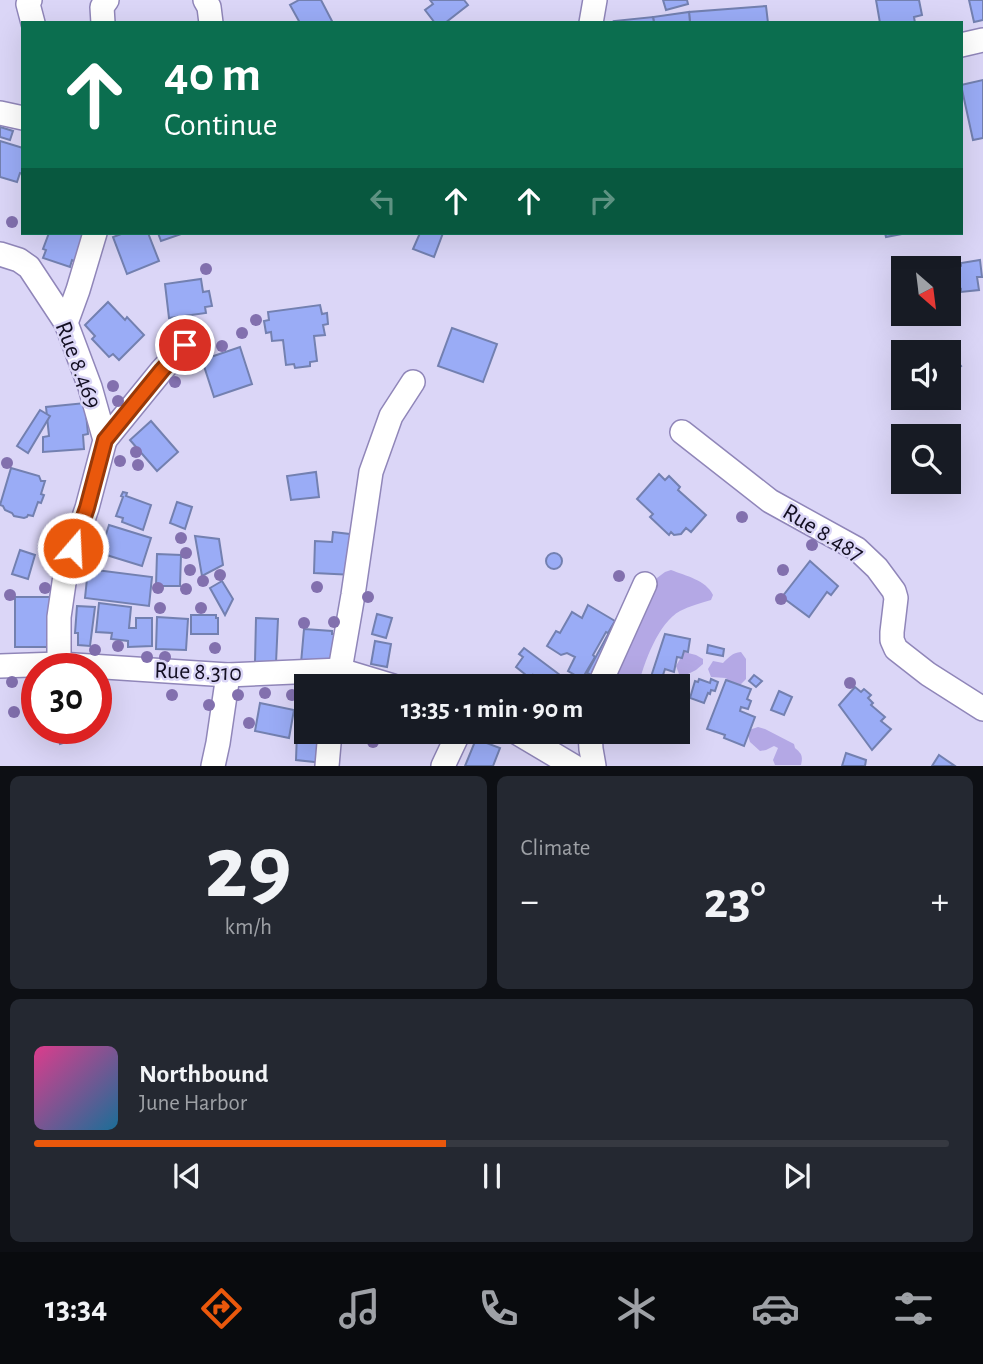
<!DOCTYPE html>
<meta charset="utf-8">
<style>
:root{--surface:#171b24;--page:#242831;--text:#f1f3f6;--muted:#9ea1a6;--line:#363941;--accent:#ea580c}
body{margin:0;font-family:"Alegreya Sans",sans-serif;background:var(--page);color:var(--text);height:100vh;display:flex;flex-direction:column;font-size:26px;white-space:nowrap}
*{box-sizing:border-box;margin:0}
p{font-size:23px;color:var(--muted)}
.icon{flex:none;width:38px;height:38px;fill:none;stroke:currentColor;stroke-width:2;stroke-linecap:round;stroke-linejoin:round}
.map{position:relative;height:766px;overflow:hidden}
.sheet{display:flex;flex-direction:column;gap:10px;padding:10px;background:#0d0f14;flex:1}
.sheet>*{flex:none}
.top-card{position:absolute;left:21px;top:21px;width:942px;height:214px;border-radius:0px;box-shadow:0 7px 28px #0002;background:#0b6e4f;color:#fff;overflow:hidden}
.needle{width:46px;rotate:152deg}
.tools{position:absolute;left:891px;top:256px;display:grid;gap:14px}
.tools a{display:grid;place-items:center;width:70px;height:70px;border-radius:0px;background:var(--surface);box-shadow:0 7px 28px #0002;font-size:35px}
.speed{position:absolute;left:21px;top:653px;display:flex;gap:14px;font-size:35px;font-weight:700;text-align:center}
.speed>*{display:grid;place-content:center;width:91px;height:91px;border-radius:50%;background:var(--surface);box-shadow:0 7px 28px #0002;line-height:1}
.speed .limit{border:10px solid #d22;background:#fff;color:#111}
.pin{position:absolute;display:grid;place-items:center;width:60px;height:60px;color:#fff;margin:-30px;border:4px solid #fff;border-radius:50%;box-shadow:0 2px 7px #0007}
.me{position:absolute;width:77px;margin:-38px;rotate:19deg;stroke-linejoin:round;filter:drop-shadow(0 0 5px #0008)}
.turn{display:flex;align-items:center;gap:24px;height:147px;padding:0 28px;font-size:32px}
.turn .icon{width:91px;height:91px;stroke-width:2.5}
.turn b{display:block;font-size:49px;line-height:60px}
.lanes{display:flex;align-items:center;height:66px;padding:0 28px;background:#0003;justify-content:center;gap:35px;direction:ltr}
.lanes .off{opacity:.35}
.big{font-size:52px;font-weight:700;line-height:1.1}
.sheet .tile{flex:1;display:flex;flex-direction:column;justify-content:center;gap:10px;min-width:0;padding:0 24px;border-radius:10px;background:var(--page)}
.sheet .dial{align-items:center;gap:0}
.dial b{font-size:91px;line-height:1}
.song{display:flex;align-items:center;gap:21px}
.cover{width:84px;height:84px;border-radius:10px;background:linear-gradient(135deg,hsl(330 70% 55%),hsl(200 70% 35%))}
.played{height:7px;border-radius:4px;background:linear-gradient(90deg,var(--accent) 45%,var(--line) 45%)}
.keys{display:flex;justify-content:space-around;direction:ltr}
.heat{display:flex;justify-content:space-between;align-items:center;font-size:38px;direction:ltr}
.sheet .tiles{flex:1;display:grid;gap:10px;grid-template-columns:1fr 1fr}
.tile:last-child{grid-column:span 2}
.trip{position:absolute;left:294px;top:674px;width:396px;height:70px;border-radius:0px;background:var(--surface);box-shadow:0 7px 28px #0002;font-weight:700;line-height:70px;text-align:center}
.dock{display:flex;height:112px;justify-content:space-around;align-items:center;background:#090b0e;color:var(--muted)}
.dock .icon{width:49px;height:49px}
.dock .selected{color:var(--accent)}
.dock b{font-size:32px;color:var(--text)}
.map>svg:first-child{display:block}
.green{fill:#b4a8e5}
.building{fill:#9aacf6;stroke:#7380b0;stroke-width:2}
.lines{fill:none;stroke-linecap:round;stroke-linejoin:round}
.minor-casing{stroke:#9086b9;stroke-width:26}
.minor{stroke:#fff;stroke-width:23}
.tree{fill:#8270ae}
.route-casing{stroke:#983908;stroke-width:18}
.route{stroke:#ea580c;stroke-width:12}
.labels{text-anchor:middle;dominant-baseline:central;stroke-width:5;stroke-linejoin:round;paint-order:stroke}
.street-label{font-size:24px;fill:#130f22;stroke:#dbd6f7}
</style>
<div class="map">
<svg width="983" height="766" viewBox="0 0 983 766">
<rect width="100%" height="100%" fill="#dbd6f7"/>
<!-- green -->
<g class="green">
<path d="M671 570C686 576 706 580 713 595L711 600C701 603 690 606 680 611 658 623 644 663 638 686H605L657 578 665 572Z"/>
<path d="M684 652 696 655 703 659V664L696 670 684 676 679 674 676 666Z"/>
<path d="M741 652 746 659V679L737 688 732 687 726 678 711 677 708 669 713 661 723 663C729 657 732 653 741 652Z"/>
<path d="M758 727 765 729 794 744 795 748C802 754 803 756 801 765H775L773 760 778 748 774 746 766 750 760 751 750 742 747 732 749 730Z"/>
</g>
<!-- building -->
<g class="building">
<path d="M299 0H321L333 23H300L290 5Z"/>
<path d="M430 0H464L468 5 445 23H435L425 10 433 4Z"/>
<path d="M663 0H687L688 4 666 10Z"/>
<path d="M876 0H919L922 15 914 17 915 23H880Z"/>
<path d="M969 0H983V20L974 22Z"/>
<path d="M766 6 768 23H690L689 12Z"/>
<path d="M689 12 690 23H654L653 17Z"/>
<path d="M653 17 654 23H615L614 21Z"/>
<path d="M983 80V138L973 140 961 85Z"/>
<path d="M0 127 13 131 10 140 0 137Z"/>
<path d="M0 141 23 148V174L20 173 17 182 0 177Z"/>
<path d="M49 233H87L77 262 72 260 70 267 43 258 46 250 43 249Z"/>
<path d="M124 233H148L159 261 127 274 113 237Z"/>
<path d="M158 233H184L161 241Z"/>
<path d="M420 233H443L434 257 413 249Z"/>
<path d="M885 233H907L886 237Z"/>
<path d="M980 260 982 277H977L979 290 961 292V289L949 291 948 294V268L961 266V263Z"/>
<path d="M201 279 203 292 209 291 212 306 205 307 206 313 169 318 165 284Z"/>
<path d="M108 302 125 320 127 317 144 335 119 360 113 354 109 357 92 339 95 336 85 325Z"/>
<path d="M320 305 322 314 327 313 328 324 323 325 325 335 314 336 317 361 310 362V366L295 368 294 364 286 365 283 340 272 341 271 332 266 333 264 321 269 320 268 312Z"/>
<path d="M452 328 497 344 483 382 438 366Z"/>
<path d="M947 342 958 355 954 358 961 366 948 376V352H936Z"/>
<path d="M240 347 252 384 214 397 202 360Z"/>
<path d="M85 403 88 434 83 435 84 449 43 452V437L49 436 46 407Z"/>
<path d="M40 410 50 416 28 453 17 446Z"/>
<path d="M151 421 178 452 157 471 130 440Z"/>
<path d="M11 468 39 476 41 481H45L41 494 44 495 41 503 38 502 33 516 28 515 27 517 24 518 14 516 12 513 5 510 3 506 0 505Z"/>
<path d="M316 472 319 497 291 500 287 476Z"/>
<path d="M659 474 665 480 669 476 680 487 678 490 706 515 691 532 686 528 681 534 674 535 671 532 669 535 650 517 653 514 637 499Z"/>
<path d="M123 492 127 493 126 496 151 505 143 530 122 522 123 518 116 516 123 497 121 496Z"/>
<path d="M177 502 192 507 185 529 170 523Z"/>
<path d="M109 525 151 538 142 566 100 553Z"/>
<path d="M333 532 358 535 354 575 314 573 315 541 332 542Z"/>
<path d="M195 536 219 539 223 565 202 576Z"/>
<path d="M20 550 35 555 28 579 12 574Z"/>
<circle cx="554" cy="561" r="8"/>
<path d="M157 554 181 555 180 586H156Z"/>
<path d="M810 561 838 586 831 595 827 592 809 617 782 597Z"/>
<path d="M88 569 152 577 149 606 85 598Z"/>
<path d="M222 581 233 599 225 615 210 588Z"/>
<path d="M15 597H56L55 647H15Z"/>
<path d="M99 603 131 607 129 628H136V618H152V646L128 647V641L111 639 112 633 96 632Z"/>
<path d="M588 605 615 621 608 633 606 632 593 655 595 657 582 679 568 671 575 657 567 653 561 655 547 646 556 631 560 633 572 612 582 618Z"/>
<path d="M624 605 607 672 595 666 591 675 587 673Z"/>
<path d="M77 606 95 607 90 646 78 645V633H75Z"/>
<path d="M377 614 392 618 386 638 372 634Z"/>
<path d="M191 615H216V618H218V634H191Z"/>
<path d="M157 617 188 619 186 650 156 649Z"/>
<path d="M256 618 278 619 276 663 255 662Z"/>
<path d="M304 629 332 631V634H338L329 665 301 663Z"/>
<path d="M665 634 690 639 688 652 684 651 682 658 677 657 674 672 665 669 661 681 669 683 668 686H648Z"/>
<path d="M375 641 391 644 387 667 371 664Z"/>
<path d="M708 645 724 649 723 656 707 653Z"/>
<path d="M524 648 564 678 562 682 567 686H528L535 677 533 675 531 679 516 667 523 657 519 654Z"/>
<path d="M754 675 762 681 756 687 749 681Z"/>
<path d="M699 679 710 683 711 679 718 682 715 691 711 690 710 694 708 693 704 703 690 698 695 681 698 682Z"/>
<path d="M726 680 751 689 747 699 751 701 748 709 741 707 740 711 755 717 744 746 724 738 725 735 707 729Z"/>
<path d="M32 685H37V703L29 702Z"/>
<path d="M855 687 861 692 864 689 871 695 868 698 873 703 871 705 885 717 881 721 891 729 872 750 839 705Z"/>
<path d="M779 691 792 697 784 715 771 710Z"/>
<path d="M260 703 294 710 289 738 255 731Z"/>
<path d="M54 728H85L87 735 60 744Z"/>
<path d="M297 732 325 734 324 763 296 760Z"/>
<path d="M542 732H565L567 733 560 744Z"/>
<path d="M476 739 500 748 493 766H465Z"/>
<path d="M846 753 866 760 865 766H842Z"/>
<path d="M939 755 955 766H932Z"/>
</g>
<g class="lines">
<!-- minor casing -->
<g class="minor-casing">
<g id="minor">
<path d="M30 0 28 4 33 23"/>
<path d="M205 0 209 7 211 23"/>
<path d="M103 23 102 7 107 0"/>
<path d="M591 23 595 0"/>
<path d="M961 45 983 40"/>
<path d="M0 113 23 118"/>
<path d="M0 254 19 260 29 267 66 323 90 387 105 440 87 508 66 569 59 617V664"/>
<path d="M66 323 78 290 95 233"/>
<path d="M682 432 770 501 857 549 877 568 894 591 896 598 892 632V640L896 649 928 674 983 709"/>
<path d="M105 440 162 370 185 345"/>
<path d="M0 666 59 664 228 675 340 670 393 686"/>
<path d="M340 670 353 595 371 472 391 416 413 382"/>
<path d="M599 686 645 584"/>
<path d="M516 732 573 766"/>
<path d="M590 732 591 749 594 766"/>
<path d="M213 766 218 743 228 675"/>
<path d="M327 766 330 732"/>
<path d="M443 766 459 732"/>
</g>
</g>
<!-- minor -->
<use href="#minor" class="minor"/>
</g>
<!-- trees -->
<g class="tree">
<circle cx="12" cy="222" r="6"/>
<circle cx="206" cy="269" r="6"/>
<circle cx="256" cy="320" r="6"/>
<circle cx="242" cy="333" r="6"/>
<circle cx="222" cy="346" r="6"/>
<circle cx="195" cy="355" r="6"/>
<circle cx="175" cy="382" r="6"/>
<circle cx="113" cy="386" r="6"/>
<circle cx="118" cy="401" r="6"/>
<circle cx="136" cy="452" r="6"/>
<circle cx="120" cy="461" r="6"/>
<circle cx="7" cy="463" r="6"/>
<circle cx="138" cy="465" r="6"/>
<circle cx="742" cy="517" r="6"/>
<circle cx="181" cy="538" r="6"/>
<circle cx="812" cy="545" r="6"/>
<circle cx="186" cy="553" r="6"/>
<circle cx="53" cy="563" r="6"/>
<circle cx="190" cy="570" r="6"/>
<circle cx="783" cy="570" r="6"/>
<circle cx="220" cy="575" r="6"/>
<circle cx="619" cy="576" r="6"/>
<circle cx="203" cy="581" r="6"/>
<circle cx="317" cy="587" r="6"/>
<circle cx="45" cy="588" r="6"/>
<circle cx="158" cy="588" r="6"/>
<circle cx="186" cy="589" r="6"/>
<circle cx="10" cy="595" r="6"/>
<circle cx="368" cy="597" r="6"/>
<circle cx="781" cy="599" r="6"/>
<circle cx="160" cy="608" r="6"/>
<circle cx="201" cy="608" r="6"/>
<circle cx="334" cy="622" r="6"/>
<circle cx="304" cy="623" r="6"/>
<circle cx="118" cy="646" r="6"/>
<circle cx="215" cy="648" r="6"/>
<circle cx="95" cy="650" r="6"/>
<circle cx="147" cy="657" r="6"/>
<circle cx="165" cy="657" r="6"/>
<circle cx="12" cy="682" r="6"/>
<circle cx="850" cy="683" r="6"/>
<circle cx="265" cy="693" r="6"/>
<circle cx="172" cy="695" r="6"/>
<circle cx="238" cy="695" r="6"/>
<circle cx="292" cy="695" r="6"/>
<circle cx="209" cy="705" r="6"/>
<circle cx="14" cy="712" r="6"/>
<circle cx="249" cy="723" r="6"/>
<circle cx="373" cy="742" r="6"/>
</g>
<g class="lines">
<!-- route casing -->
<g class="route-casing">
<path id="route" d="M73 548 87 508 105 440 162 370 185 345"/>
</g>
<!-- route -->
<use href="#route" class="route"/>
</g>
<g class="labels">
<!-- street labels -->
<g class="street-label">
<text transform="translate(78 365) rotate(69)">Rue 8.469</text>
<text transform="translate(823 533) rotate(31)">Rue 8.487</text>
<text transform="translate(198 672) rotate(2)">Rue 8.310</text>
</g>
</g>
</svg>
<div class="tools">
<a><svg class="needle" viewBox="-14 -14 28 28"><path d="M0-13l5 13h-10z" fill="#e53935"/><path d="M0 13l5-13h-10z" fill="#9ea1a6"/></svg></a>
<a><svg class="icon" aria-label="sound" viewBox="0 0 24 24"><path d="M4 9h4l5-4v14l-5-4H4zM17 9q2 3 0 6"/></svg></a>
<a><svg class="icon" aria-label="search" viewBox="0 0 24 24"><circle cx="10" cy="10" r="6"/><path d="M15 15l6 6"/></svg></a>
</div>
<div class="speed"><div class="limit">30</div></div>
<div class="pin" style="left:185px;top:345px;background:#d93025"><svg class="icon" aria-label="arrive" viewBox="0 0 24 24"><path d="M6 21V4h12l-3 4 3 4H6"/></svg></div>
<svg class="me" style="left:73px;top:548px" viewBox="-20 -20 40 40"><circle r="17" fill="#ea580c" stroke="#fff" stroke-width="3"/><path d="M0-11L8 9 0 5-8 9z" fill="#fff"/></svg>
<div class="trip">13:35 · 1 min · 90 m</div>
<div class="top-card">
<div class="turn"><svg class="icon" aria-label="ahead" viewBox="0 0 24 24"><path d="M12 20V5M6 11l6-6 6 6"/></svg><div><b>40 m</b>Continue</div></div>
<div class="lanes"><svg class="icon off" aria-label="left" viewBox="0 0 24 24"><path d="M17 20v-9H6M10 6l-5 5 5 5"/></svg><svg class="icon" aria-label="ahead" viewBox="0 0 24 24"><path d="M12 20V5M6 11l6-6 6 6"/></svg><svg class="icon" aria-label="ahead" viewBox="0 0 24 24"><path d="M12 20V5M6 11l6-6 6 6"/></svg><svg class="icon off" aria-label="right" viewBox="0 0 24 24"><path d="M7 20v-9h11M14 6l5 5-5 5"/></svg></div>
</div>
</div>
<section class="sheet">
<div class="tiles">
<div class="tile dial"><b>29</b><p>km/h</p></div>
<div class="tile"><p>Climate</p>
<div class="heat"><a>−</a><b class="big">23°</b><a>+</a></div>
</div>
<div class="tile">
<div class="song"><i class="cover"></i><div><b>Northbound</b><p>June Harbor</p></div></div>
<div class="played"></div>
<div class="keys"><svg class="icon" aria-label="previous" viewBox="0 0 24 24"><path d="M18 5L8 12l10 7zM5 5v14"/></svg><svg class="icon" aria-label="pause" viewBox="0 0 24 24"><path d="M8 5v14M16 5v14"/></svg><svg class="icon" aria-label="next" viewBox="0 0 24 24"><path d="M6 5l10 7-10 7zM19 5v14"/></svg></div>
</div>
</div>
</section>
<nav class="dock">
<b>13:34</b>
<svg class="icon selected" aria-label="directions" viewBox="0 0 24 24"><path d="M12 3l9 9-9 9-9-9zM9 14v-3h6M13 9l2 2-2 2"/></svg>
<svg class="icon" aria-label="music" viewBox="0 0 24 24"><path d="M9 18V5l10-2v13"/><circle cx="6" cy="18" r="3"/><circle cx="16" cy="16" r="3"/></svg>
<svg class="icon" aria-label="phone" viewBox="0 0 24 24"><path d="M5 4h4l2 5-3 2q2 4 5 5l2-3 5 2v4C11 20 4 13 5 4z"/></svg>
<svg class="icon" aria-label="climate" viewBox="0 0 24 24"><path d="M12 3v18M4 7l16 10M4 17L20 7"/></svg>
<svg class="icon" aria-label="car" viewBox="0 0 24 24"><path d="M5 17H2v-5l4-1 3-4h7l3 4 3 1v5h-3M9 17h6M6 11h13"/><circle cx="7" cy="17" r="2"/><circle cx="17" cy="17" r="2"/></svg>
<svg class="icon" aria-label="filters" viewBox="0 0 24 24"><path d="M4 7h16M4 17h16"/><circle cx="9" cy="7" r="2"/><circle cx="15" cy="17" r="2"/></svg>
</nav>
